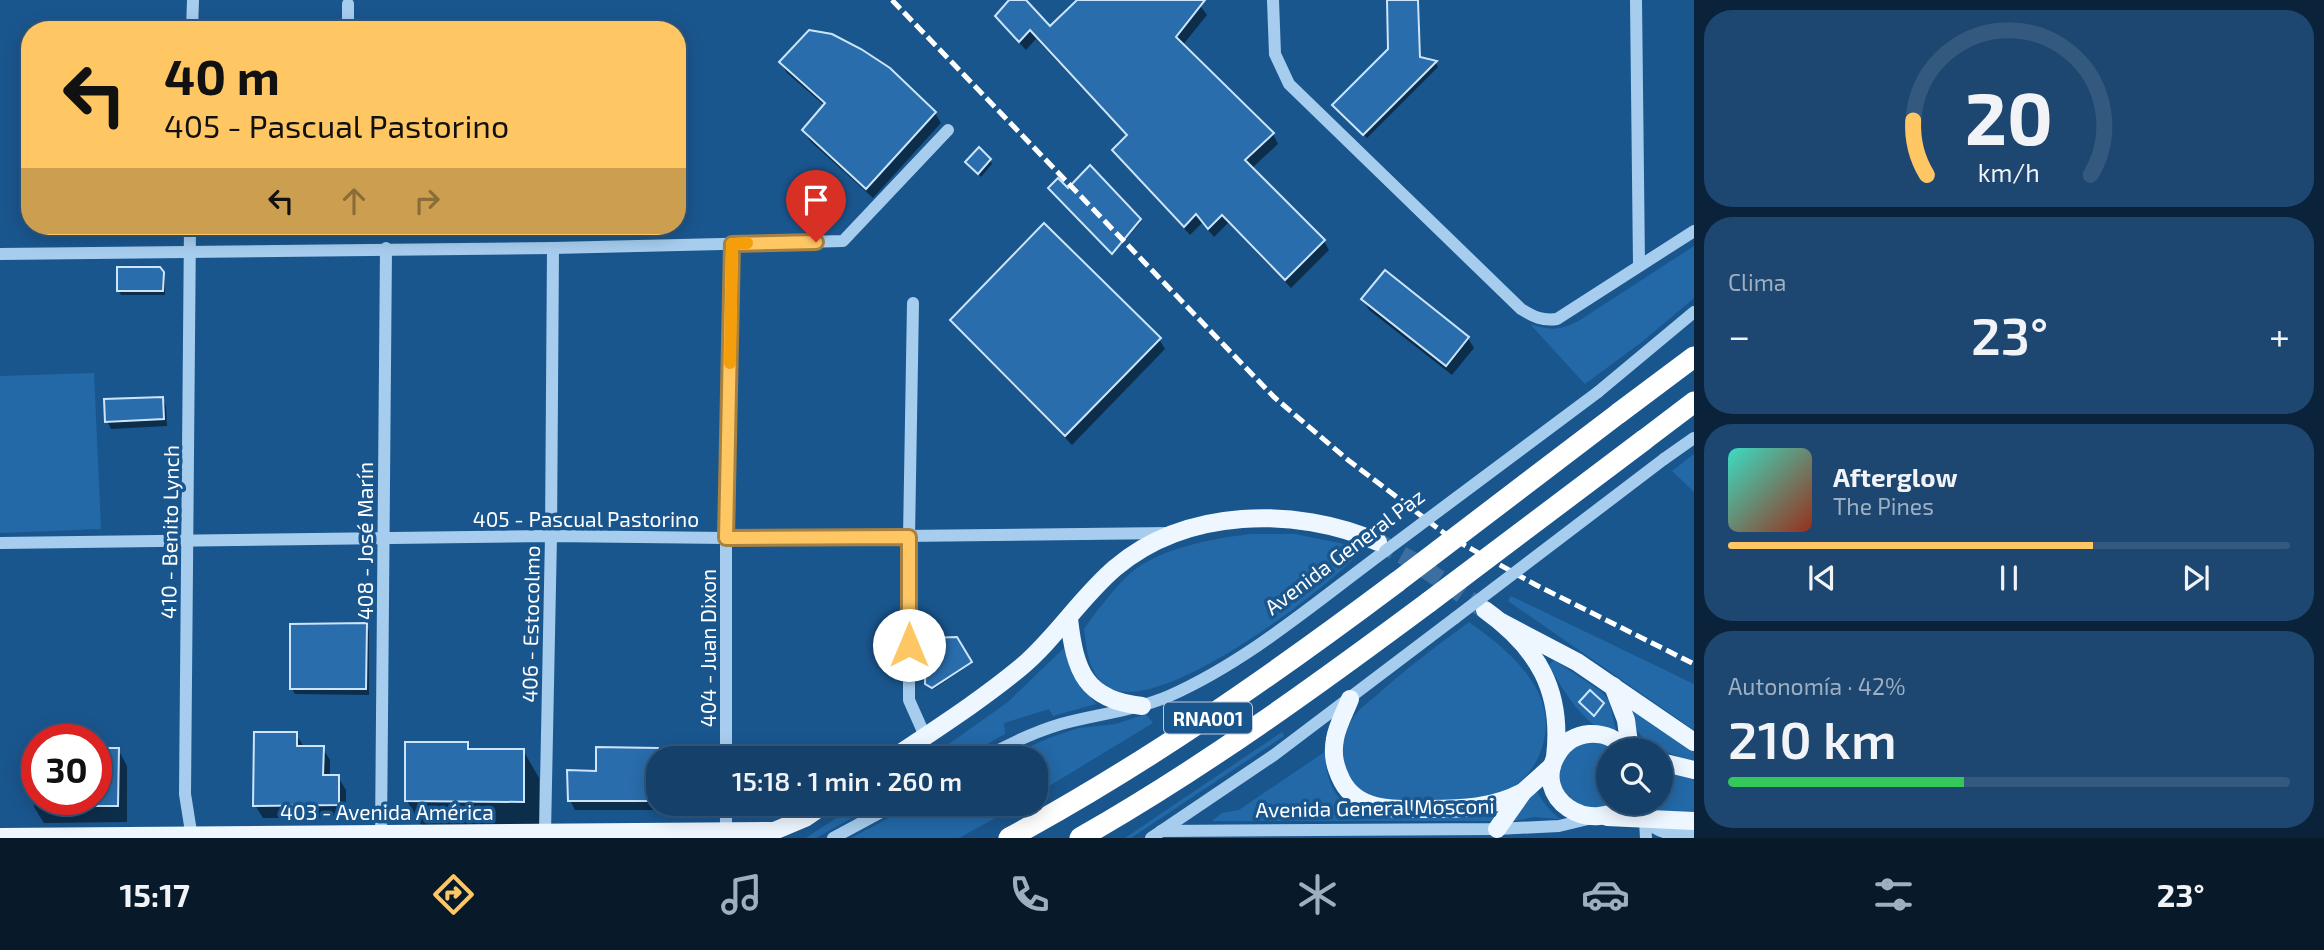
<!DOCTYPE html>
<html lang="es">
<meta charset="utf-8">
<style>
:root{--surface:#14406a;--page:#1d4770;--text:#f1f3f6;--muted:#9dafc1;--line:#33597e;--accent:#ffc664}
body{margin:0;font-family:"Exo 2",sans-serif;background:var(--page);color:var(--text);height:100vh;display:flex;flex-direction:column;font-size:26px;white-space:nowrap}
*{box-sizing:border-box;margin:0}
p{font-size:23px;color:var(--muted)}
.icon{flex:none;width:38px;height:38px;fill:none;stroke:currentColor;stroke-width:2;stroke-linecap:round;stroke-linejoin:round}
.map{position:relative;flex:1;overflow:hidden}
.details{display:flex;flex-direction:column;gap:10px;padding:10px;background:#0b233a;width:630px}
.details>*{flex:none}
.hud{position:absolute;left:21px;top:21px;width:665px;height:214px;border-radius:28px;box-shadow:0 4px 18px #0003,0 0 0 2px var(--line);background:#ffc664;color:#111;overflow:hidden}
.tools{position:absolute;left:1596px;top:738px;display:grid;gap:14px}
.tools a{display:grid;place-items:center;width:77px;height:77px;border-radius:50%;background:var(--surface);box-shadow:0 4px 18px #0003,0 0 0 2px var(--line);font-size:35px}
.speed{position:absolute;left:21px;top:724px;display:flex;gap:14px;font-size:35px;font-weight:700;text-align:center}
.speed>*{display:grid;place-content:center;width:91px;height:91px;border-radius:50%;background:var(--surface);box-shadow:0 4px 18px #0003,0 0 0 2px var(--line);line-height:1}
.speed .limit{border:10px solid #d22;background:#fff;color:#111}
.pin{position:absolute;display:grid;place-items:center;width:60px;height:60px;color:#fff;margin:-72px -30px;border-radius:50% 50% 50% 0;rotate:-45deg;box-shadow:0 0 7px #0007}
.pin .icon{rotate:45deg}
.me{position:absolute;width:77px;margin:-38px;rotate:0deg;stroke-linejoin:round;filter:drop-shadow(0 0 5px #0008)}
.turn{display:flex;align-items:center;gap:24px;height:147px;padding:0 28px;font-size:32px}
.turn .icon{width:91px;height:91px;stroke-width:2.5}
.turn b{display:block;font-size:49px;line-height:60px}
.lanes{display:flex;align-items:center;height:66px;padding:0 28px;background:#0003;justify-content:center;gap:35px;direction:ltr}
.lanes .off{opacity:.35}
.big{font-size:52px;font-weight:600;line-height:1.1}
.details .tile{flex:1;display:flex;flex-direction:column;justify-content:center;gap:10px;min-width:0;padding:0 24px;border-radius:28px;background:var(--page)}
.details .dial{align-items:center;gap:0}
.dial svg{height:182px;overflow:visible;fill:none;stroke:var(--line);stroke-width:7;stroke-linecap:round;text-anchor:middle}
.dial text{fill:var(--text);stroke:none}
.song{display:flex;align-items:center;gap:21px}
.cover{width:84px;height:84px;border-radius:10px;background:linear-gradient(135deg,hsl(170 70% 55%),hsl(10 70% 35%))}
.played{height:7px;border-radius:4px;background:linear-gradient(90deg,var(--accent) 65%,var(--line) 65%)}
.keys{display:flex;justify-content:space-around;direction:ltr}
.heat{display:flex;justify-content:space-between;align-items:center;font-size:38px;direction:ltr}
.charge{height:10px;border-radius:5px;background:linear-gradient(90deg,#34c759 42%,var(--line) 0)}
.trip{position:absolute;left:646px;top:746px;width:402px;height:70px;border-radius:28px;background:var(--surface);box-shadow:0 4px 18px #0003,0 0 0 2px var(--line);font-weight:600;line-height:70px;text-align:center}
.tab-bar{display:flex;height:112px;justify-content:space-around;align-items:center;background:#081a2a;color:var(--muted)}
.tab-bar .icon{width:49px;height:49px}
.tab-bar .active{color:var(--accent)}
.tab-bar b{font-size:32px;color:var(--text)}
main{display:flex;flex:1;min-height:0}
.map>svg:first-child{display:block}
.green{fill:#2369a7}
.shadow{fill:#0007}
.building{fill:#296dac;stroke:#cde5fa;stroke-width:2}
.lines{fill:none;stroke-linecap:round;stroke-linejoin:round}
.major-tunnel{stroke:#3c6f9f;stroke-width:18;stroke-dasharray:18 9;stroke-linecap:butt}
.minor{stroke:#a7cdee;stroke-width:12}
.major{stroke:#eef6ff;stroke-width:18}
.highway{stroke:#fff;stroke-width:21}
.rail{stroke:#fff;stroke-width:5;stroke-dasharray:12 5;stroke-linecap:butt}
.minor-bridge{stroke:#a7cdee;stroke-width:12}
.highway-bridge{stroke:#fff;stroke-width:21}
.route-casing{stroke:#a68141;stroke-width:18}
.route{stroke:#ffc664;stroke-width:12}
.slow{stroke:#f59e0b;stroke-width:12}
.labels{text-anchor:middle;dominant-baseline:central;stroke-width:7;stroke-linejoin:round;paint-order:stroke}
.shield{fill:#1a568e;stroke:#baccdd;stroke-width:2}
.shield-label{font-size:19px;font-weight:bold;fill:#fff}
.street-label{font-size:21px;fill:#fff;stroke:#1a568e}
</style>
<main>
<div class="map">
<svg width="1694" height="838" viewBox="0 0 1694 838">
<rect width="100%" height="100%" fill="#1a568e"/>
<!-- green -->
<g class="green">
<path d="M1694 246V298L1643 341 1585 384 1530 324C1551 330 1557 331 1577 322Z"/>
<path d="M94 373 101 529 0 533V376Z"/>
<path d="M1694 454V492L1672 471Z"/>
<path d="M1250 534H1295L1364 548C1330 587 1159 719 1108 687 1088 674 1087 650 1084 629 1096 612 1121 579 1137 568 1170 546 1212 539 1250 534Z"/>
<path d="M1511 596 1694 684V730L1508 601Z"/>
<path d="M1469 622C1507 649 1559 691 1543 744 1536 771 1513 795 1485 800 1470 802 1452 801 1437 801 1400 802 1350 808 1343 760 1341 745 1343 732 1352 720 1358 709 1369 702 1378 694 1407 668 1438 645 1469 622Z"/>
<path d="M1064 648 1075 678 1096 704 1053 716 1049 709 1004 723 1005 734 962 758H929L1008 702Z"/>
<path d="M1554 660 1602 692 1609 701 1618 739C1584 725 1566 696 1549 665Z"/>
<path d="M1633 709 1694 750V762C1670 754 1628 742 1633 709Z"/>
<path d="M1146 714 1153 723 1036 794V758H1004L1049 738 1079 728 1116 724Z"/>
<path d="M1282 732 1284 736 1131 838H1125Z"/>
<path d="M1596 739 1620 751H1608V803H1619L1594 814 1562 797 1558 762 1573 744Z"/>
<path d="M1326 751C1324 776 1334 804 1361 813 1378 818 1398 814 1415 814 1445 812 1474 810 1503 809L1495 821H1212L1222 813 1239 810Z"/>
<path d="M1661 768 1694 776V816L1657 817 1655 803H1661Z"/>
<path d="M1535 786C1541 801 1548 809 1560 819L1534 817 1510 822Z"/>
<path d="M859 803H879L816 838H806Z"/>
<path d="M917 803H1022L959 838H851Z"/>
</g>
<!-- shadow -->
<g class="shadow">
<path d="M1012 0H1023L1050 28 1079 0H1196L1207 15 1182 46 1273 134 1278 144 1251 169 1324 241 1329 250 1291 288 1228 223 1214 237 1202 223 1190 235 1120 160 1114 150 1128 137 1036 39 1026 50 1003 26 997 17Z"/>
<path d="M1389 0H1419L1421 59 1436 63 1438 67 1367 138 1337 110 1390 50Z"/>
<path d="M781 63 935 113 941 123 873 198 810 141 804 131 825 106 787 73Z"/>
<path d="M990 160 992 164 981 177 967 162Z"/>
<path d="M1051 190 1068 191 1141 222 1113 254Z"/>
<path d="M162 273 165 279V295H121L119 291Z"/>
<path d="M1363 300 1468 338 1474 348 1452 375 1369 310Z"/>
<path d="M953 320 1159 339 1165 349 1072 445 959 330Z"/>
<path d="M162 398 166 406 167 426 111 429 107 421Z"/>
<path d="M366 625 369 631V695L295 694 292 689Z"/>
<path d="M956 639 971 664 934 689 927 684Z"/>
<path d="M296 734 304 747H322L330 760V777H338L346 790V818H263L255 805Z"/>
<path d="M467 743 472 751 523 750 539 778V829L423 828 407 801Z"/>
<path d="M597 748 667 749 672 758H658V803H672V810H575L570 800 597 773Z"/>
<path d="M118 749 127 766V822L44 823 34 807 35 757 37 800H96Z"/>
</g>
<!-- building -->
<g class="building">
<path d="M1009 0H1026L1050 26 1077 0H1205L1176 37 1274 133 1245 160 1325 240 1285 280 1222 215 1208 229 1196 214 1184 227 1112 150 1127 135 1030 30 1019 42 995 16Z"/>
<path d="M1387 0H1418L1420 57 1437 61 1363 135 1332 105 1388 49Z"/>
<path d="M809 30 832 34 861 49 890 68 936 112 866 189 802 130 825 103 779 62Z"/>
<path d="M979 147 991 159 978 174 965 162Z"/>
<path d="M1090 165 1141 219 1112 254 1048 188 1058 178 1068 188Z"/>
<path d="M1044 223 1161 338 1065 436 950 320Z"/>
<path d="M117 267H160L164 272 163 291H117Z"/>
<path d="M1385 270 1469 337 1446 366 1361 299Z"/>
<path d="M163 397 164 419 105 422 104 399Z"/>
<path d="M367 623 366 689H290V624Z"/>
<path d="M957 637 972 662 932 688 925 684 926 638Z"/>
<path d="M1590 690 1604 703 1594 716 1579 702Z"/>
<path d="M254 732H297V746H324L323 775H339V805L253 806Z"/>
<path d="M405 742H468V749H524V802L405 801Z"/>
<path d="M596 747 658 748V801H568L567 770 596 771Z"/>
<path d="M96 748H119L118 806H96Z"/>
</g>
<g class="lines">
<!-- major-tunnel -->
<path class="major-tunnel" d="M1378 542 1413 561 1485 610"/>
<!-- minor -->
<g class="minor">
<path d="M1273 0 1275 54 1289 84 1521 309C1534 317 1542 321 1557 319L1694 231"/>
<path d="M1636 0 1639 265"/>
<path d="M192 30 193 0"/>
<path d="M348 30V4"/>
<path d="M190 226 185 794 192 838"/>
<path d="M0 254 553 248 843 241 948 130"/>
<path d="M913 303 909 537V700L925 736"/>
<path d="M1598 392 1694 312"/>
<path d="M1664 459 1694 438"/>
<path d="M0 543 551 536 726 538 1171 533"/>
<path d="M726 758V538L732 244"/>
<path d="M984 758C1009 744 1034 732 1061 724 1097 714 1134 711 1169 696 1248 661 1316 602 1385 551"/>
<path d="M1644 803 1646 838"/>
<path d="M1646 820C1659 835 1675 835 1694 835"/>
<path d="M1161 831 1497 829 1559 826 1588 819"/>
<path d="M726 832V803"/>
<path d="M545 833 551 536 553 248"/>
<path d="M381 835 386 248"/>
<path d="M833 838 898 803"/>
<path d="M1151 838 1274 755 1455 618"/>
</g>
<!-- major -->
<g class="major">
<path d="M1485 610C1538 648 1563 691 1555 757"/>
<path d="M1069 619C1075 671 1085 700 1142 706"/>
<path d="M1501 622 1577 662 1694 742"/>
<path d="M1613 686 1626 720 1630 751"/>
<path d="M1350 699C1345 712 1337 726 1335 739 1332 755 1335 767 1342 781 1359 813 1397 809 1429 809 1463 809 1492 808 1523 792"/>
<path d="M893 758C936 729 980 701 1020 668 1055 639 1080 598 1115 568 1186 508 1295 506 1378 542"/>
<path d="M1661 762 1694 770"/>
<path d="M1626 803C1592 838 1529 798 1558 753 1565 742 1576 735 1589 734 1604 733 1618 739 1627 751"/>
<path d="M1607 817 1694 821"/>
<path d="M1497 829 1523 792 1552 766"/>
<path d="M0 837 774 831 805 818 827 803"/>
</g>
<!-- highway -->
<g class="highway">
<path d="M1619 413 1694 357"/>
<path d="M1644 440 1694 402"/>
<path d="M1009 838C1146 764 1273 675 1397 582"/>
<path d="M1080 838C1203 768 1316 686 1429 602"/>
</g>
<!-- rail -->
<path class="rail" d="M892 0 1274 397 1348 460 1448 536 1536 585 1694 664"/>
<!-- minor-bridge -->
<g class="minor-bridge">
<path d="M1385 551 1598 392"/>
<path d="M1455 618 1664 459"/>
</g>
<!-- highway-bridge -->
<g class="highway-bridge">
<path d="M1397 582 1619 413"/>
<path d="M1429 602 1644 440"/>
</g>
</g>
<g class="lines">
<!-- route casing -->
<g class="route-casing">
<path id="route" d="M816 242 732 244 726 538 909 537V645"/>
</g>
<!-- route -->
<use href="#route" class="route"/>
<!-- slow -->
<path class="slow" d="M730 363 732 244 747 243"/>
</g>
<g class="labels">
<!-- shield labels -->
<rect class="shield" x="1164" y="702.5" width="88" height="31" rx="5"/>
<g class="shield-label">
<text x="1208" y="718">RNA001</text>
</g>
<!-- street labels -->
<g class="street-label">
<text x="586" y="518">405 - Pascual Pastorino</text>
<text transform="translate(169 532) rotate(-89)">410 - Benito Lynch</text>
<text transform="translate(364 541) rotate(-90)">408 - José Marín</text>
<text transform="translate(1344 551) rotate(-37)">Avenida General Paz</text>
<text transform="translate(530 624) rotate(-89)">406 - Estocolmo</text>
<text transform="translate(707 648) rotate(-90)">404 - Juan Dixon</text>
<text transform="translate(1375 807) rotate(-1)">Avenida General Mosconi</text>
<text x="387" y="811">403 - Avenida América</text>
</g>
</g>
</svg>
<div class="tools">
<a><svg class="icon" aria-label="search" viewBox="0 0 24 24"><circle cx="10" cy="10" r="6"/><path d="M15 15l6 6"/></svg></a>
</div>
<div class="speed"><div class="limit">30</div></div>
<div class="pin" style="left:816px;top:242px;background:#d93025"><svg class="icon" aria-label="arrive" viewBox="0 0 24 24"><path d="M6 21V4h12l-3 4 3 4H6"/></svg></div>
<svg class="me" style="left:909px;top:645px" viewBox="-20 -20 40 40"><circle r="19" fill="#fff"/><path d="M0-13L10 11 0 6-10 11z" fill="#ffc664"/></svg>
<div class="trip">15:18 · 1 min · 260 m</div>
<div class="hud">
<div class="turn"><svg class="icon" aria-label="left" viewBox="0 0 24 24"><path d="M17 20v-9H6M10 6l-5 5 5 5"/></svg><div><b>40 m</b>405 - Pascual Pastorino</div></div>
<div class="lanes"><svg class="icon" aria-label="left" viewBox="0 0 24 24"><path d="M17 20v-9H6M10 6l-5 5 5 5"/></svg><svg class="icon off" aria-label="ahead" viewBox="0 0 24 24"><path d="M12 20V5M6 11l6-6 6 6"/></svg><svg class="icon off" aria-label="right" viewBox="0 0 24 24"><path d="M7 20v-9h11M14 6l5 5-5 5"/></svg></div>
</div>
</div>
<section class="details">
<div class="tile dial"><svg viewBox="0 0 100 80">
<path d="M14 69A42 42 0 1 1 86 69"/>
<path d="M14 69A42 42 0 0 1 8 45" stroke="#ffc664"/>
<text x="50" y="56" font-size="32" font-weight="700">20</text>
<text x="50" y="72" font-size="11">km/h</text>
</svg></div>
<div class="tile"><p>Clima</p>
<div class="heat"><a>−</a><b class="big">23°</b><a>+</a></div>
</div>
<div class="tile">
<div class="song"><i class="cover"></i><div><b>Afterglow</b><p>The Pines</p></div></div>
<div class="played"></div>
<div class="keys"><svg class="icon" aria-label="previous" viewBox="0 0 24 24"><path d="M18 5L8 12l10 7zM5 5v14"/></svg><svg class="icon" aria-label="pause" viewBox="0 0 24 24"><path d="M8 5v14M16 5v14"/></svg><svg class="icon" aria-label="next" viewBox="0 0 24 24"><path d="M6 5l10 7-10 7zM19 5v14"/></svg></div>
</div>
<div class="tile"><p>Autonomía · 42%</p><b class="big">210 km</b><div class="charge"></div></div>
</section>
</main>
<nav class="tab-bar">
<b>15:17</b>
<svg class="icon active" aria-label="directions" viewBox="0 0 24 24"><path d="M12 3l9 9-9 9-9-9zM9 14v-3h6M13 9l2 2-2 2"/></svg>
<svg class="icon" aria-label="music" viewBox="0 0 24 24"><path d="M9 18V5l10-2v13"/><circle cx="6" cy="18" r="3"/><circle cx="16" cy="16" r="3"/></svg>
<svg class="icon" aria-label="phone" viewBox="0 0 24 24"><path d="M5 4h4l2 5-3 2q2 4 5 5l2-3 5 2v4C11 20 4 13 5 4z"/></svg>
<svg class="icon" aria-label="climate" viewBox="0 0 24 24"><path d="M12 3v18M4 7l16 10M4 17L20 7"/></svg>
<svg class="icon" aria-label="car" viewBox="0 0 24 24"><path d="M5 17H2v-5l4-1 3-4h7l3 4 3 1v5h-3M9 17h6M6 11h13"/><circle cx="7" cy="17" r="2"/><circle cx="17" cy="17" r="2"/></svg>
<svg class="icon" aria-label="filters" viewBox="0 0 24 24"><path d="M4 7h16M4 17h16"/><circle cx="9" cy="7" r="2"/><circle cx="15" cy="17" r="2"/></svg>
<b>23°</b>
</nav>
